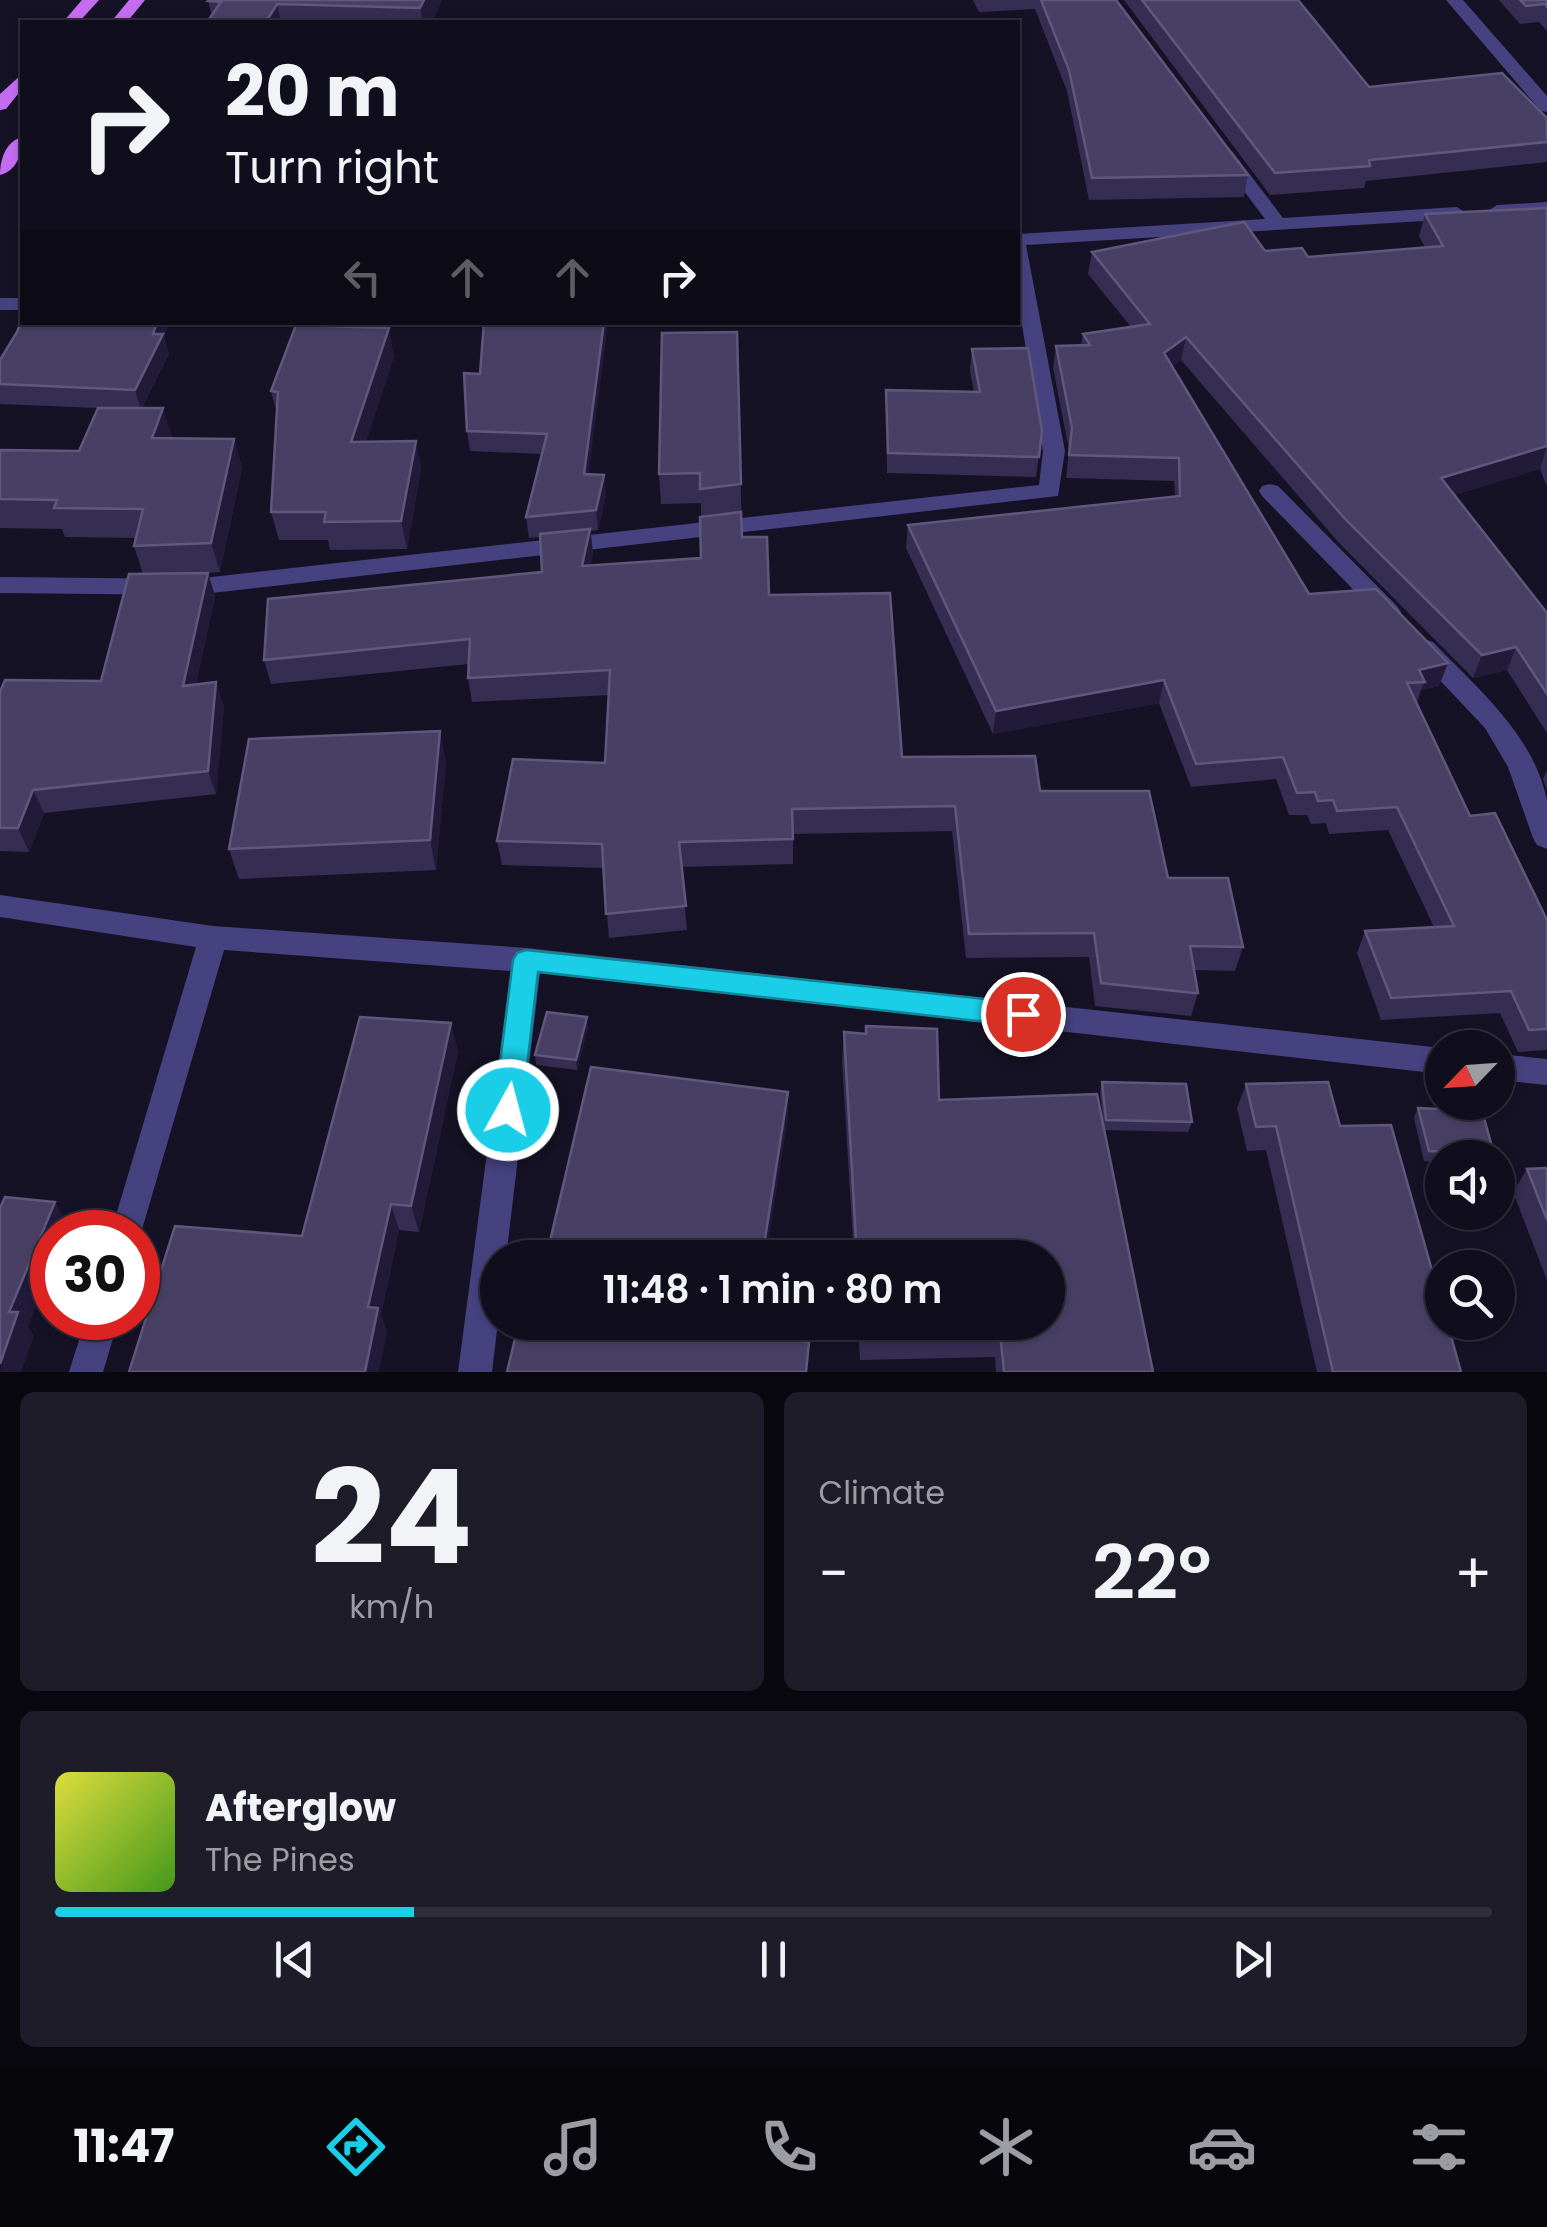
<!DOCTYPE html>
<meta charset="utf-8">
<style>
:root{--surface:#100e1c;--page:#1e1c29;--text:#f1f3f6;--muted:#9c9ca3;--line:#302e3b;--accent:#1acee8}
body{margin:0;font-family:Poppins,sans-serif;background:var(--page);color:var(--text);height:100vh;display:flex;flex-direction:column;font-size:38px;white-space:nowrap}
*{box-sizing:border-box;margin:0}
p{font-size:32px;color:var(--muted)}
.icon{flex:none;width:55px;height:55px;fill:none;stroke:currentColor;stroke-width:2;stroke-linecap:round;stroke-linejoin:round}
.map{position:relative;height:1372px;overflow:hidden}
.side{display:flex;flex-direction:column;gap:20px;padding:20px;background:#09080f;flex:1}
.side>*{flex:none}
.guide{position:absolute;left:20px;top:20px;width:1000px;height:305px;border-radius:0px;box-shadow:0 2px 8px #0004,0 0 0 2px var(--line);background:#100e1c;color:var(--text);overflow:hidden}
.needle{width:65px;rotate:245deg}
.tools{position:absolute;left:1425px;top:1030px;display:grid;gap:20px}
.tools a{display:grid;place-items:center;width:90px;height:90px;border-radius:50%;background:var(--surface);box-shadow:0 2px 8px #0004,0 0 0 2px var(--line);font-size:50px}
.speed{position:absolute;left:30px;top:1210px;display:flex;gap:20px;font-size:50px;font-weight:700;text-align:center}
.speed>*{display:grid;place-content:center;width:130px;height:130px;border-radius:50%;background:var(--surface);box-shadow:0 2px 8px #0004,0 0 0 2px var(--line);line-height:1}
.speed .limit{border:15px solid #d22;background:#fff;color:#111}
.pin{position:absolute;display:grid;place-items:center;width:85px;height:85px;color:#fff;margin:-42px;border:5px solid #fff;border-radius:50%;box-shadow:0 2px 10px #0007}
.me{position:absolute;width:110px;margin:-55px;rotate:7deg;stroke-linejoin:round;filter:drop-shadow(0 0 8px #0008)}
.turn{display:flex;align-items:center;gap:35px;height:210px;padding:0 40px;font-size:45px}
.turn .icon{width:130px;height:130px;stroke-width:2.5}
.turn b{display:block;font-size:70px;line-height:85px}
.lanes{display:flex;align-items:center;height:95px;padding:0 40px;background:#0003;justify-content:center;gap:50px;direction:ltr}
.lanes .off{opacity:.35}
.big{font-size:75px;font-weight:600;line-height:1.1}
.side .card{flex:1;display:flex;flex-direction:column;justify-content:center;gap:15px;min-width:0;padding:0 35px;border-radius:15px;background:var(--page)}
.side .dial{align-items:center;gap:0}
.dial b{font-size:130px;line-height:1}
.song{display:flex;align-items:center;gap:30px}
.cover{width:120px;height:120px;border-radius:15px;background:linear-gradient(135deg,hsl(60 70% 55%),hsl(100 70% 35%))}
.played{height:10px;border-radius:5px;background:linear-gradient(90deg,var(--accent) 25%,var(--line) 25%)}
.keys{display:flex;justify-content:space-around;direction:ltr}
.heat{display:flex;justify-content:space-between;align-items:center;font-size:55px;direction:ltr}
.side .tiles{flex:1;display:grid;gap:20px;grid-template-columns:1fr 1fr}
.card:last-child{grid-column:span 2}
.trip{position:absolute;left:480px;top:1240px;width:585px;height:100px;border-radius:50px;background:var(--surface);box-shadow:0 2px 8px #0004,0 0 0 2px var(--line);font-weight:600;line-height:100px;text-align:center}
.tab-bar{display:flex;height:160px;justify-content:space-around;align-items:center;background:#06060b;color:var(--muted)}
.tab-bar .icon{width:70px;height:70px}
.tab-bar .active{color:var(--accent)}
.tab-bar b{font-size:45px;color:var(--text)}
.map>svg:first-child{display:block}
.lines{fill:none;stroke-linecap:round;stroke-linejoin:round}
.minor{fill:#464280;fill-rule:evenodd}
.major{fill:#c36cf0;fill-rule:evenodd}
.wall{fill:#352d52}
.shaded-wall{fill:#211a39}
.building{fill:#474064;stroke:#5f587c;stroke-width:2.5}
.route{fill:#1acee8;stroke:#118697;stroke-width:2.5}
</style>
<div class="map">
<svg width="1547" height="1372" viewBox="0 0 1547 1372">
<rect width="100%" height="100%" fill="#161226"/>
<g class="lines">
<!-- minor -->
<g class="minor">
<path d="M1446 0H1463L1547 96V112L1541 111Z"/>
<path d="M1226 150 1232 151 1283 218 1457 207 1466 213 1457 219 1026 245 1065 451 1058 496 194 595 0 593V577L194 579 1039 485 1043 451 1018 301V234L1265 219 1217 155Z"/>
<path d="M1547 202V214L1497 217 1488 211 1497 205Z"/>
<rect x="0" y="298" width="22" height="12"/>
<path d="M1270 484 1278 486 1397 606 1401 612 1397 618H1381L1262 496 1259 491 1262 486Z"/>
<path d="M1424 639 1433 642C1476 687 1535 736 1547 801 1547 816 1547 833 1547 849L1537 845 1533 838 1508 767 1485 728 1415 654 1412 648Z"/>
<path d="M0 895 213 926 527 948 1442 1048V1074L540 973 506 1258H498V1322L492 1372H458L511 971 224 950 138 1243V1232H111L196 947 0 917Z"/>
<path d="M1498 1054 1547 1059V1085L1498 1080Z"/>
<path d="M86 1318H119L103 1372H69Z"/>
</g>
<!-- major -->
<g class="major">
<path d="M82 0H99L79 22H63Z"/>
<path d="M129 0H145L127 22H111Z"/>
<path d="M22 74V89L6 109 0 110V94Z"/>
<path d="M22 137C23 152 17 171 0 175 0 160 5 142 22 137Z"/>
</g>
</g>
<!-- wall -->
<g class="wall">
<path d="M442 0 432 22H207L212 16 208 1Z"/>
<path d="M973 0H1116L1248 175 1244 197 1089 200 1067 91 1035 9 979 12Z"/>
<path d="M1124 0H1298L1369 87 1547 118V162L1366 181 1364 188 1270 195Z"/>
<path d="M1499 0H1547V31L1539 22 1520 24Z"/>
<path d="M1547 208V487L1540 469 1454 495 1547 613V733L1507 670 1473 678 1339 543 1181 360 1172 366 1309 594 1439 686 1421 690 1417 703 1470 816 1547 920V1050L1518 1052 1500 1013 1381 1020 1357 953 1365 931 1434 927 1388 830 1329 834 1326 823 1311 824 1307 815H1289L1276 779 1191 787 1159 703 993 734 906 548 908 525 1175 497 1174 481 1066 478 1069 450 1053 368 1056 346 1081 345 1083 334 1131 327 1088 274 1092 252 1265 251 1308 257 1425 247 1419 236 1425 214Z"/>
<path d="M22 322H169L164 338 169 354 142 408H163L171 438 234 439 242 468 220 572 208 573 215 596 196 684 224 706 216 794 44 813 29 852 0 851V692L101 681 143 574 134 546 136 538 65 537 62 529 0 528V450L79 451 97 408 0 404V360Z"/>
<path d="M608 322 588 474 604 475 606 496 598 530 591 531 593 554 590 565 701 558V503L661 504 659 474 737 332 742 537 769 595 902 757 1040 791 1168 878 1243 947 1235 971 1194 970 1198 993 1191 1016 1095 1006 1089 957 966 958 952 831 793 834V864L681 867 687 930 609 938 603 868 502 865 497 841 605 763 609 695 472 702 468 678 469 664 271 684 264 660 542 572 540 537 529 538 526 517 542 454 470 451 467 431 480 374Z"/>
<path d="M972 349 1042 431 1036 477 887 473 886 390 974 392 970 370Z"/>
<path d="M394 356 366 441H416L421 469 407 549 330 550 328 540H279L271 512 277 414 271 391Z"/>
<path d="M446 761 436 870 239 879 229 849Z"/>
<path d="M1547 770V790L1543 779Z"/>
<path d="M588 1027 577 1070 536 1065 535 1055Z"/>
<path d="M844 1032 939 1100 1103 1122 1100 1092 1102 1082 1192 1122 1188 1132 1104 1130 1153 1372H996L995 1357 860 1360 858 1322H1048V1258H854L842 1060Z"/>
<path d="M458 1051 419 1232 399 1230 381 1315 387 1333 302 1236Z"/>
<path d="M1246 1084 1340 1126 1461 1372H1317L1266 1150 1247 1151 1237 1108Z"/>
<path d="M1418 1108 1494 1154 1492 1158H1442V1162L1424 1161 1414 1118Z"/>
<path d="M1547 1168V1280L1513 1192 1527 1169Z"/>
</g>
<!-- shaded-wall -->
<g class="shaded-wall">
<path d="M424 0H442L432 22H423L420 8Z"/>
<path d="M277 4 281 22H266Z"/>
<path d="M157 322H169L164 338 169 354 141 410 135 390Z"/>
<path d="M604 322H608L586 495 584 474Z"/>
<path d="M389 328 394 356 357 470 351 442Z"/>
<path d="M1186 337 1181 360 1160 375 1164 353Z"/>
<path d="M163 408 172 436 160 467 152 438Z"/>
<path d="M234 439 242 468 220 572 211 543Z"/>
<path d="M416 441 421 469 407 549 401 521Z"/>
<path d="M1547 446 1540 469 1433 501 1441 478Z"/>
<path d="M604 475 606 496 598 530 596 510Z"/>
<path d="M590 529 593 554 585 591 582 566Z"/>
<path d="M208 573 215 596 191 709 183 686Z"/>
<path d="M1516 647 1507 670 1473 678 1482 655Z"/>
<path d="M1448 663 1439 686 1421 690 1425 682 1419 670Z"/>
<path d="M1164 680 1159 703 993 734 996 711Z"/>
<path d="M216 682 224 706 216 794 208 771Z"/>
<path d="M440 731 446 761 436 870 430 840Z"/>
<path d="M33 790 44 813 29 852 18 828Z"/>
<path d="M587 1017 588 1027 577 1070 576 1060Z"/>
<path d="M451 1023 458 1051 419 1232 411 1206Z"/>
<path d="M788 1092V1117L766 1258H762Z"/>
<path d="M55 1202 69 1226 66 1232H52V1267L28 1327 34 1336 21 1372H0L9 1312Z"/>
<path d="M391 1204 399 1230 381 1315 387 1333 379 1372H365L368 1307Z"/>
<path d="M752 1322H756L751 1358 750 1335Z"/>
</g>
<!-- building -->
<g class="building">
<path d="M209 0H424L420 8 277 4 266 22H207L221 2 208 1Z"/>
<path d="M1041 0H1116L1248 175 1092 178 1069 70Z"/>
<path d="M1142 0H1298L1369 87 1502 73 1547 118V142L1369 160 1370 166 1275 173Z"/>
<path d="M1520 0H1547V7L1545 4 1526 6Z"/>
<path d="M1547 208V446L1441 478 1547 613V694L1516 647 1482 655 1346 520 1186 337 1164 353 1309 594 1376 589 1448 663 1419 670 1425 682 1407 683 1470 816 1495 813 1547 920V1029L1529 1030 1511 991 1391 998 1365 931 1454 926 1397 807 1337 811 1333 800 1318 801 1315 792 1297 793 1283 757 1196 764 1164 680 996 711 908 525 1180 496 1179 458 1069 455 1072 428 1056 346 1090 345 1083 334 1150 324 1092 252 1244 222 1265 251 1302 248 1308 257 1443 246 1425 214Z"/>
<path d="M22 319V322H157L153 334H163L135 390 0 384V360L17 332Z"/>
<path d="M484 322H604L584 474 604 475 596 510 526 517 547 434 467 431 464 373 480 374Z"/>
<path d="M296 325 389 328 351 442 416 441 401 521 324 522 326 512H271L278 392 271 391Z"/>
<path d="M737 332 741 484 700 489V473L659 474 662 333Z"/>
<path d="M1028 348 1042 431 1039 457 888 453 886 390 980 392 972 349Z"/>
<path d="M98 408H163L152 438 234 439 211 543 134 546 143 509 54 508 57 500 0 499V450L79 451Z"/>
<path d="M741 512 742 537H767L769 595 890 593 902 757 1035 756 1040 791H1149L1168 878H1228L1243 947 1190 946 1198 993H1194L1101 983 1094 933 969 934 955 806 792 809 793 839 679 842 686 906 606 914 602 844 497 841 513 759 605 763 610 670 468 678 470 639 264 660 268 599 542 572 540 534 590 529 582 566 701 558 700 517Z"/>
<path d="M208 573 183 686 216 682 208 771 33 790 18 828H0V692L5 680 101 681 129 574Z"/>
<path d="M440 731 430 840 229 849 249 739Z"/>
<path d="M547 1012 587 1017 576 1060 535 1055Z"/>
<path d="M360 1017 451 1023 411 1206 391 1204 368 1307 378 1308 365 1372H129L175 1226 302 1236Z"/>
<path d="M866 1026 937 1029 939 1100 1097 1094 1153 1372H1004L1000 1333 862 1335 861 1322H1048V1258H857L844 1032 866 1034Z"/>
<path d="M591 1067 788 1092 762 1258H546Z"/>
<path d="M1102 1082 1186 1084 1192 1122 1106 1120Z"/>
<path d="M1328 1082 1340 1126 1391 1125 1442 1306V1322H1447L1461 1372H1333L1276 1126 1256 1127 1246 1084Z"/>
<path d="M1418 1108 1482 1111 1494 1154 1429 1151Z"/>
<path d="M1547 1168V1220L1527 1169Z"/>
<path d="M5 1197 55 1202 9 1312H18L0 1364V1208Z"/>
<path d="M519 1322H752L750 1335 809 1342 806 1372H507Z"/>
</g>
<!-- route -->
<path class="route" d="M526 950 1023 1003 1032 1007 1036 1014 1032 1022 1023 1026 538 972 522 1110 518 1119 508 1122 498 1119 494 1110 513 960 517 953Z"/>
</svg>
<div class="tools">
<a><svg class="needle" viewBox="-14 -14 28 28"><path d="M0-13l5 13h-10z" fill="#e53935"/><path d="M0 13l5-13h-10z" fill="#9c9ca3"/></svg></a>
<a><svg class="icon" aria-label="sound" viewBox="0 0 24 24"><path d="M4 9h4l5-4v14l-5-4H4zM17 9q2 3 0 6"/></svg></a>
<a><svg class="icon" aria-label="search" viewBox="0 0 24 24"><circle cx="10" cy="10" r="6"/><path d="M15 15l6 6"/></svg></a>
</div>
<div class="speed"><div class="limit">30</div></div>
<div class="pin" style="left:1023px;top:1014px;background:#d93025"><svg class="icon" aria-label="arrive" viewBox="0 0 24 24"><path d="M6 21V4h12l-3 4 3 4H6"/></svg></div>
<svg class="me" style="left:508px;top:1110px" viewBox="-20 -20 40 40"><circle r="17" fill="#1acee8" stroke="#fff" stroke-width="3"/><path d="M0-11L8 9 0 5-8 9z" fill="#fff"/></svg>
<div class="trip">11:48 · 1 min · 80 m</div>
<div class="guide">
<div class="turn"><svg class="icon" aria-label="right" viewBox="0 0 24 24"><path d="M7 20v-9h11M14 6l5 5-5 5"/></svg><div><b>20 m</b>Turn right</div></div>
<div class="lanes"><svg class="icon off" aria-label="left" viewBox="0 0 24 24"><path d="M17 20v-9H6M10 6l-5 5 5 5"/></svg><svg class="icon off" aria-label="ahead" viewBox="0 0 24 24"><path d="M12 20V5M6 11l6-6 6 6"/></svg><svg class="icon off" aria-label="ahead" viewBox="0 0 24 24"><path d="M12 20V5M6 11l6-6 6 6"/></svg><svg class="icon" aria-label="right" viewBox="0 0 24 24"><path d="M7 20v-9h11M14 6l5 5-5 5"/></svg></div>
</div>
</div>
<section class="side">
<div class="tiles">
<div class="card dial"><b>24</b><p>km/h</p></div>
<div class="card"><p>Climate</p>
<div class="heat"><a>−</a><b class="big">22°</b><a>+</a></div>
</div>
<div class="card">
<div class="song"><i class="cover"></i><div><b>Afterglow</b><p>The Pines</p></div></div>
<div class="played"></div>
<div class="keys"><svg class="icon" aria-label="previous" viewBox="0 0 24 24"><path d="M18 5L8 12l10 7zM5 5v14"/></svg><svg class="icon" aria-label="pause" viewBox="0 0 24 24"><path d="M8 5v14M16 5v14"/></svg><svg class="icon" aria-label="next" viewBox="0 0 24 24"><path d="M6 5l10 7-10 7zM19 5v14"/></svg></div>
</div>
</div>
</section>
<nav class="tab-bar">
<b>11:47</b>
<svg class="icon active" aria-label="directions" viewBox="0 0 24 24"><path d="M12 3l9 9-9 9-9-9zM9 14v-3h6M13 9l2 2-2 2"/></svg>
<svg class="icon" aria-label="music" viewBox="0 0 24 24"><path d="M9 18V5l10-2v13"/><circle cx="6" cy="18" r="3"/><circle cx="16" cy="16" r="3"/></svg>
<svg class="icon" aria-label="phone" viewBox="0 0 24 24"><path d="M5 4h4l2 5-3 2q2 4 5 5l2-3 5 2v4C11 20 4 13 5 4z"/></svg>
<svg class="icon" aria-label="climate" viewBox="0 0 24 24"><path d="M12 3v18M4 7l16 10M4 17L20 7"/></svg>
<svg class="icon" aria-label="car" viewBox="0 0 24 24"><path d="M5 17H2v-5l4-1 3-4h7l3 4 3 1v5h-3M9 17h6M6 11h13"/><circle cx="7" cy="17" r="2"/><circle cx="17" cy="17" r="2"/></svg>
<svg class="icon" aria-label="filters" viewBox="0 0 24 24"><path d="M4 7h16M4 17h16"/><circle cx="9" cy="7" r="2"/><circle cx="15" cy="17" r="2"/></svg>
</nav>
